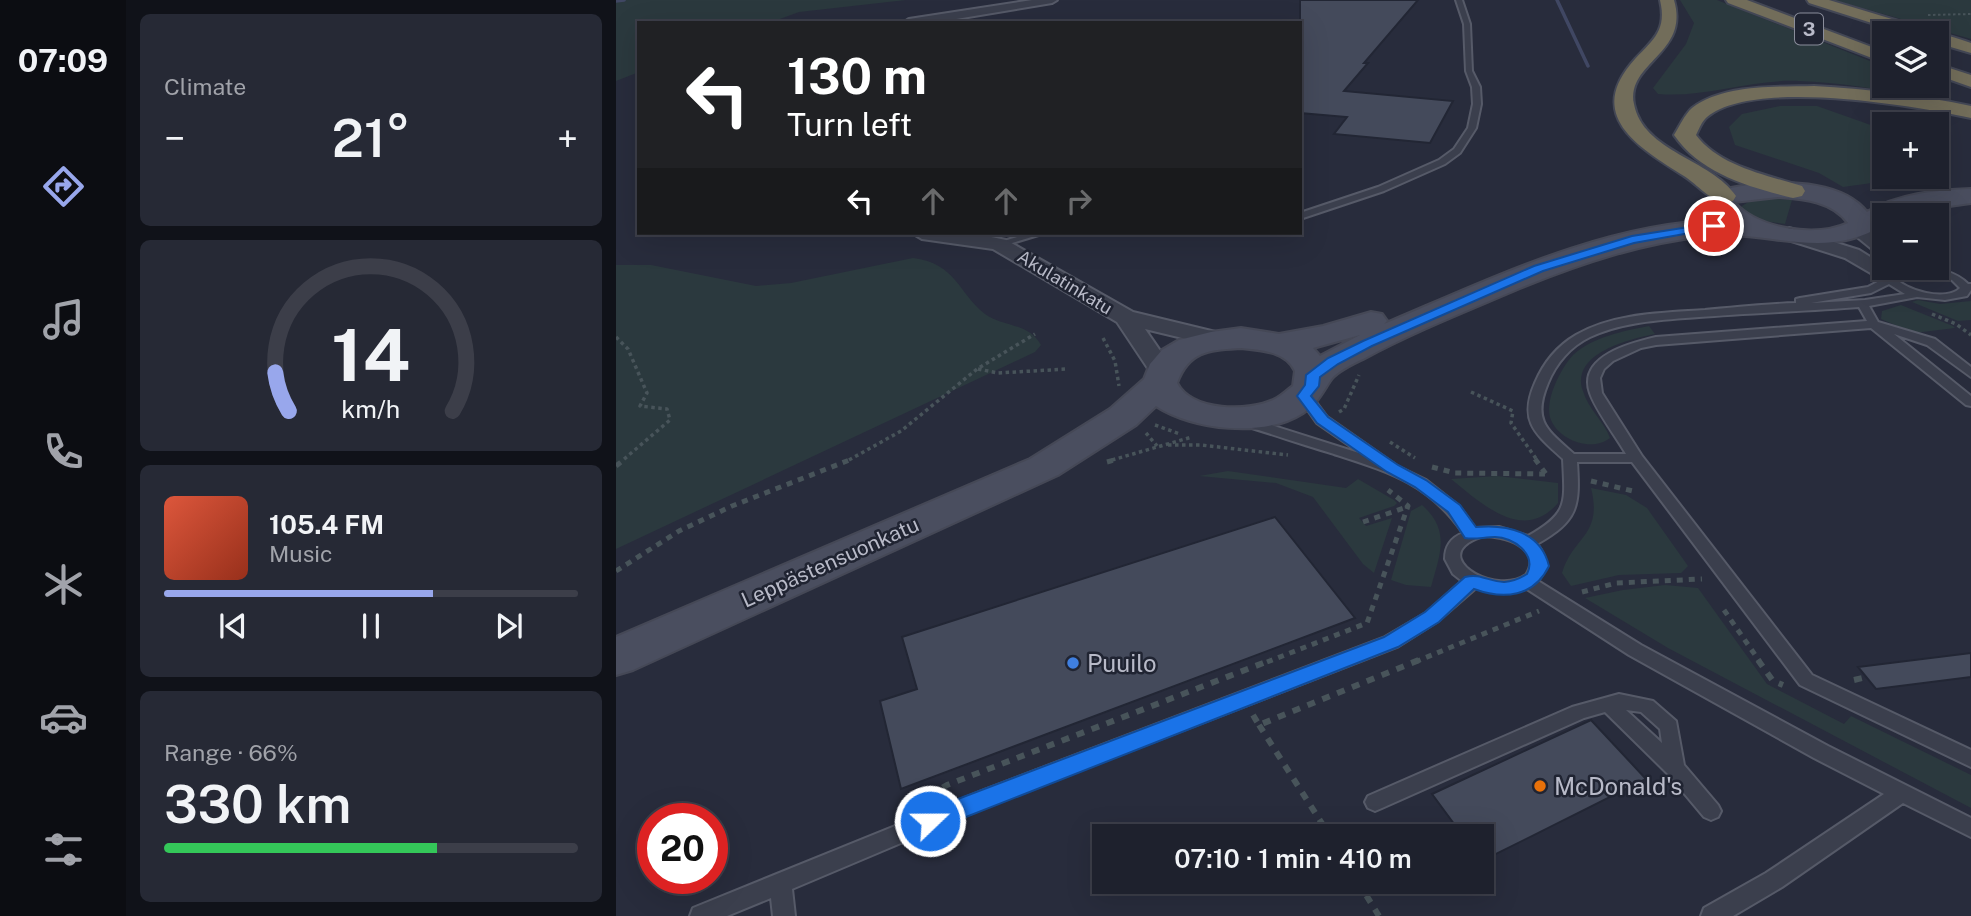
<!DOCTYPE html>
<meta charset="utf-8">
<style>
:root{--surface:#1e212d;--page:#262935;--text:#f1f3f6;--muted:#a1a3aa;--line:#3c3e49;--accent:#98a7ec}
body{margin:0;font-family:"Public Sans",sans-serif;background:var(--page);color:var(--text);height:100vh;display:flex;flex-direction:column;font-size:26px;white-space:nowrap}
*{box-sizing:border-box;margin:0}
p{font-size:23px;color:var(--muted)}
.icon{flex:none;width:38px;height:38px;fill:none;stroke:currentColor;stroke-width:2;stroke-linecap:round;stroke-linejoin:round}
.map{position:relative;flex:1;overflow:hidden}
.details{display:flex;flex-direction:column;gap:14px;padding:14px;background:#101219;width:490px}
.details>*{flex:none}
.guide{position:absolute;left:21px;top:21px;width:665px;height:214px;border-radius:0px;box-shadow:0 7px 28px #0002,0 0 0 2px var(--line);background:#202124;color:#fff;overflow:hidden}
.fabs{position:absolute;left:1256px;top:21px;display:grid;gap:14px}
.fabs a{display:grid;place-items:center;width:77px;height:77px;border-radius:0px;background:var(--surface);box-shadow:0 7px 28px #0002,0 0 0 2px var(--line);font-size:35px}
.speed{position:absolute;left:21px;top:803px;display:flex;gap:14px;font-size:35px;font-weight:700;text-align:center}
.speed>*{display:grid;place-content:center;width:91px;height:91px;border-radius:50%;background:var(--surface);box-shadow:0 7px 28px #0002,0 0 0 2px var(--line);line-height:1}
.speed .limit{border:10px solid #d22;background:#fff;color:#111}
.pin{position:absolute;display:grid;place-items:center;width:60px;height:60px;color:#fff;margin:-30px;border:4px solid #fff;border-radius:50%;box-shadow:0 2px 7px #0007}
.me{position:absolute;width:77px;margin:-38px;rotate:68deg;stroke-linejoin:round;filter:drop-shadow(0 0 5px #0008)}
.turn{display:flex;align-items:center;gap:24px;height:147px;padding:0 35px;font-size:32px}
.turn .icon{width:91px;height:91px;stroke-width:2.5}
.turn b{display:block;font-size:49px;line-height:60px}
.lanes{display:flex;align-items:center;height:66px;padding:0 35px;background:#0003;justify-content:center;gap:35px;direction:ltr}
.lanes .off{opacity:.35}
.big{font-size:52px;font-weight:600;line-height:1.1}
.details .widget{flex:1;display:flex;flex-direction:column;justify-content:center;gap:10px;min-width:0;padding:0 24px;border-radius:10px;background:var(--page)}
.details .dial{align-items:center;gap:0}
.dial svg{height:182px;overflow:visible;fill:none;stroke:var(--line);stroke-width:7;stroke-linecap:round;text-anchor:middle}
.dial text{fill:var(--text);stroke:none}
.song{display:flex;align-items:center;gap:21px}
.cover{width:84px;height:84px;border-radius:10px;background:linear-gradient(135deg,hsl(10 70% 55%),hsl(10 70% 35%))}
.played{height:7px;border-radius:4px;background:linear-gradient(90deg,var(--accent) 65%,var(--line) 65%)}
.keys{display:flex;justify-content:space-around;direction:ltr}
.heat{display:flex;justify-content:space-between;align-items:center;font-size:38px;direction:ltr}
.charge{height:10px;border-radius:5px;background:linear-gradient(90deg,#34c759 66%,var(--line) 0)}
.trip{position:absolute;left:476px;top:824px;width:402px;height:70px;border-radius:0px;background:var(--surface);box-shadow:0 7px 28px #0002,0 0 0 2px var(--line);font-weight:600;line-height:70px;text-align:center}
main{display:flex;flex:1;min-height:0}
.tabs{display:flex;flex-direction:column;width:126px;justify-content:space-around;align-items:center;background:#0c0d12;color:var(--muted)}
.tabs .icon{width:49px;height:49px}
.tabs .active{color:var(--accent)}
.tabs b{font-size:32px;color:var(--text)}
.map>svg:first-child{display:block}
.green{fill:#2b393e}
.lines{fill:none;stroke-linecap:round;stroke-linejoin:round}
.stream{stroke:#404763;stroke-width:3.5}
.building{fill:#444a5b;stroke:#222634;stroke-width:2}
.lane-casing{stroke:#565a68;stroke-width:4}
.street-casing{stroke:#565a68;stroke-width:4}
.secondary-casing{stroke:#454856;stroke-width:4}
.highway-casing{stroke:#434755;stroke-width:4}
.path-far3{stroke:#48545a;stroke-width:2;stroke-dasharray:2.5 2.5;stroke-linecap:butt}
.path-far2{stroke:#48545a;stroke-width:3.5;stroke-dasharray:3.5 3.5;stroke-linecap:butt}
.path-far1{stroke:#48545a;stroke-width:5;stroke-dasharray:6 6;stroke-linecap:butt}
.path{stroke:#48545a;stroke-width:6;stroke-dasharray:8 8;stroke-linecap:butt}
.lane{fill:#3b3f4d;fill-rule:evenodd}
.street{fill:#3b3f4d;fill-rule:evenodd}
.secondary{fill:#4a4e5f;fill-rule:evenodd}
.highway{fill:#726d5a;fill-rule:evenodd}
.route{fill:#1a73e8;stroke:#114b97;stroke-width:2}
.shop-dot{fill:#3f7fe0;stroke:#202432;stroke-width:2.5}
.food-dot{fill:#e8710a;stroke:#202432;stroke-width:2.5}
.labels{text-anchor:middle;dominant-baseline:central;stroke-width:5;stroke-linejoin:round;paint-order:stroke}
.far-street-label{font-size:18px;fill:#b8bac8;stroke:#202432}
.shield{fill:#202432;stroke:#8a8d9b;stroke-width:2}
.shield-label{font-size:19px;font-weight:bold;fill:#b8bac8}
.street-label{font-size:21px;fill:#b8bac8;stroke:#202432}
.near-poi-label{font-size:24px;fill:#b8bac8;stroke:#202432;text-anchor:start}
</style>
<main>
<nav class="tabs">
<b>07:09</b>
<svg class="icon active" aria-label="directions" viewBox="0 0 24 24"><path d="M12 3l9 9-9 9-9-9zM9 14v-3h6M13 9l2 2-2 2"/></svg>
<svg class="icon" aria-label="music" viewBox="0 0 24 24"><path d="M9 18V5l10-2v13"/><circle cx="6" cy="18" r="3"/><circle cx="16" cy="16" r="3"/></svg>
<svg class="icon" aria-label="phone" viewBox="0 0 24 24"><path d="M5 4h4l2 5-3 2q2 4 5 5l2-3 5 2v4C11 20 4 13 5 4z"/></svg>
<svg class="icon" aria-label="climate" viewBox="0 0 24 24"><path d="M12 3v18M4 7l16 10M4 17L20 7"/></svg>
<svg class="icon" aria-label="car" viewBox="0 0 24 24"><path d="M5 17H2v-5l4-1 3-4h7l3 4 3 1v5h-3M9 17h6M6 11h13"/><circle cx="7" cy="17" r="2"/><circle cx="17" cy="17" r="2"/></svg>
<svg class="icon" aria-label="filters" viewBox="0 0 24 24"><path d="M4 7h16M4 17h16"/><circle cx="9" cy="7" r="2"/><circle cx="15" cy="17" r="2"/></svg>
</nav>
<section class="details">
<div class="widget"><p>Climate</p>
<div class="heat"><a>−</a><b class="big">21°</b><a>+</a></div>
</div>
<div class="widget dial"><svg viewBox="0 0 100 80">
<path d="M14 69A42 42 0 1 1 86 69"/>
<path d="M14 69A42 42 0 0 1 8 52" stroke="#98a7ec"/>
<text x="50" y="56" font-size="32" font-weight="700">14</text>
<text x="50" y="72" font-size="11">km/h</text>
</svg></div>
<div class="widget">
<div class="song"><i class="cover"></i><div><b>105.4 FM</b><p>Music</p></div></div>
<div class="played"></div>
<div class="keys"><svg class="icon" aria-label="previous" viewBox="0 0 24 24"><path d="M18 5L8 12l10 7zM5 5v14"/></svg><svg class="icon" aria-label="pause" viewBox="0 0 24 24"><path d="M8 5v14M16 5v14"/></svg><svg class="icon" aria-label="next" viewBox="0 0 24 24"><path d="M6 5l10 7-10 7zM19 5v14"/></svg></div>
</div>
<div class="widget"><p>Range · 66%</p><b class="big">330 km</b><div class="charge"></div></div>
</section>
<div class="map">
<svg width="1355" height="916" viewBox="0 0 1355 916">
<rect width="100%" height="100%" fill="#282c3c"/>
<!-- green -->
<g class="green">
<path d="M0 0H290L183 12 153 23H23V72L0 81Z"/>
<path d="M1064 0H1101L1269 67V86H1312L1316 91 1302 95C1263 90 1222 82 1183 81 1134 79 1090 98 1042 94L1037 88 1070 44 1078 23Z"/>
<path d="M1218 0H1355V39Z"/>
<path d="M1164 106H1201L1269 130V176L1260 178 1256 183 1227 187 1203 173 1119 145 1113 127 1126 114Z"/>
<path d="M1149 198 1176 200 1169 224 1133 219 1125 212 1126 206 1134 201Z"/>
<path d="M297 258C340 263 342 293 369 314 387 327 413 323 425 345L419 352 0 549V265H35L140 286 175 283Z"/>
<path d="M1302 300 1324 304 1355 301V320L1342 321 1296 302Z"/>
<path d="M1285 305 1337 326 1339 328 1298 333 1265 319 1266 311Z"/>
<path d="M1033 326 1039 334C1014 339 954 353 967 391 972 409 988 421 994 438 976 452 944 441 935 420 927 402 945 368 957 355 977 337 1007 331 1033 326Z"/>
<path d="M612 471 730 488 742 479 778 500 781 503 778 506 743 518 750 526 776 518 758 573 747 564 697 497 660 483 583 476Z"/>
<path d="M881 476 942 483V503C907 544 865 503 835 479Z"/>
<path d="M975 488 1010 495 1031 508 1072 566 1065 573 1003 575 955 586 946 573C957 536 987 536 975 488Z"/>
<path d="M806 505C835 531 824 554 815 587L790 585 775 580 795 511Z"/>
<path d="M1049 585 1082 588 1151 684 1228 724 1235 716 1355 775V808L1052 648 969 598 1007 590Z"/>
</g>
<g class="lines">
<!-- stream -->
<g class="stream">
<path d="M941 0 972 66"/>
<path d="M0 1 8 0"/>
</g>
</g>
<!-- building -->
<g class="building">
<path d="M684 0H802L748 63H752L728 91 837 101 814 143 718 134 731 117 684 113Z"/>
<path d="M659 517 739 618 285 789 264 701 301 689 286 637Z"/>
<path d="M1355 653V677L1260 689 1242 667Z"/>
<path d="M975 720 1030 779 866 861V836H847L816 794Z"/>
</g>
<g class="lines">
<!-- lane casing -->
<g class="lane-casing">
<g id="lane">
<path d="M840 0H846L854 24 856 71 864 87 865 104 860 128 844 153 829 164 768 191 684 219V213L762 187 823 160 838 149 852 128 857 104 856 87 850 71 848 24Z"/>
<path d="M414 233H429L383 247 378 244Z"/>
<path d="M1274 268H1285L1278 276C1288 291 1331 302 1344 288L1336 280 1305 270 1304 268C1322 268 1339 271 1352 284H1355V290L1351 296 1329 300 1301 297 1253 306 1262 322 1319 339 1355 367V377L1311 345 1278 334 1355 396V406L1350 405 1255 328 1040 345 1025 348 997 361 988 369 984 378 986 393 1026 456 1196 675 1355 750V767L1184 685 1016 462H961C964 507 962 521 921 544 931 557 933 567 922 581L1025 645 1212 746 1355 818V837L1287 803 1166 887 1117 916H1085L1088 908 1150 873 1268 794 1198 758 1013 655 911 589 885 593 860 588 822 621 781 647 382 802 176 889 179 916H157L155 898 111 916H74L77 908 368 790 769 637 810 613 846 581 837 574 829 559C829 547 834 538 847 533 812 482 770 471 715 453 685 444 656 434 626 425L624 422 626 419H636L746 454 701 423 682 396 683 393H693L711 417 781 466 810 480 843 506 859 528 883 527 912 536C953 513 949 503 947 459 920 434 902 422 919 383 927 364 941 346 960 335 998 313 1047 313 1089 310 1120 307 1150 304 1180 303V299L1184 298 1252 287 1269 278 1267 275ZM1273 284 1289 294 1249 300 1195 303 1255 293ZM1243 307 1251 321 1040 337C1015 343 961 356 974 393 979 409 1001 438 1010 454H958C931 430 916 421 932 383 940 363 955 346 974 337 1008 321 1047 320 1083 317 1136 313 1190 311 1243 307ZM867 536C887 536 928 547 910 575 882 595 823 563 852 543 856 540 862 538 867 536Z"/>
<path d="M1003 694 1037 701 1060 721 1068 765 1102 805 1105 811 1102 817 1095 820 1088 817 1052 774 989 712 968 718 766 808 759 811 752 808 749 802 752 796 956 707ZM1010 710 1025 712 1044 729 1046 743Z"/>
</g>
</g>
<!-- street casing -->
<g class="street-casing">
<g id="street">
<path d="M416 0H441L436 3 316 23H287L293 19Z"/>
<path d="M1242 222 1249 224 1269 240V256L1262 254 1235 232 1232 228Z"/>
<path d="M1173 228 1243 250 1283 275 1279 279H1265L1229 258 1166 238 1163 234Z"/>
<path d="M296 233H356L390 240 517 312 612 335 616 340 612 345 604 347 529 329 558 371 555 376 546 378 537 376 501 322 377 249 306 239Z"/>
</g>
</g>
<!-- secondary casing -->
<g class="secondary-casing">
<path id="secondary" d="M1142 183C1177 182 1227 182 1251 212 1282 194 1319 190 1355 189V203L1269 215V224C1208 262 1158 230 1093 236 1028 242 965 263 904 288 853 310 799 331 749 358 739 363 720 371 714 381 706 393 701 404 687 413 648 438 577 430 540 406L520 425 442 475 17 670 0 675V637L414 459 494 409 528 379 534 364 546 350 563 340 595 332 625 328 663 334 707 326 755 312 766 314 771 321 768 324C875 279 988 223 1106 220L1092 203 1099 191ZM1162 197C1188 199 1216 201 1232 223 1199 238 1142 229 1118 202ZM744 335 704 356 697 348ZM625 348C645 350 670 351 679 371L677 386C671 390 665 396 659 399 633 412 576 412 561 383 573 350 594 350 625 348Z"/>
</g>
<!-- highway casing -->
<g class="highway-casing">
<g id="highway">
<path d="M1044 0H1058C1074 54 1010 62 1018 104 1027 152 1095 159 1120 196L1117 201C1097 206 1084 186 1068 176 1022 147 968 115 1019 59 1038 39 1051 30 1044 0Z"/>
<path d="M1110 0H1131L1269 52V63L1112 3Z"/>
<path d="M1191 0H1213L1309 29 1311 33H1287L1193 3Z"/>
<path d="M1320 33C1332 35 1343 39 1355 43V53L1321 43Z"/>
<path d="M1321 64 1355 75V87L1321 75Z"/>
<path d="M1198 86C1251 89 1303 95 1355 106V118C1299 106 1137 78 1091 117 1086 121 1083 129 1080 135 1103 166 1150 175 1186 186L1189 191 1186 196 1177 198C1133 187 1085 174 1058 135 1063 127 1069 114 1076 108 1108 84 1160 87 1198 86Z"/>
</g>
</g>
<!-- path-far3 -->
<path class="path-far3" d="M1312 15 1355 14"/>
<!-- path-far2 -->
<g class="path-far2">
<path d="M1316 314 1340 324 1355 335"/>
<path d="M0 337 12 349 31 393 24 406 51 409 54 420 7 460"/>
<path d="M487 338 499 361 503 386"/>
<path d="M362 369 382 373 451 369"/>
<path d="M855 392 897 411 895 423 921 460"/>
<path d="M723 412 728 409 743 375"/>
<path d="M539 425 564 434"/>
<path d="M530 433 541 446"/>
<path d="M774 442 799 458"/>
<path d="M552 445H585L672 455"/>
<path d="M233 460 285 431 361 369 419 334"/>
<path d="M496 460 576 437"/>
</g>
<!-- path-far1 -->
<g class="path-far1">
<path d="M919 459 930 474 935 475"/>
<path d="M491 462 502 459"/>
<path d="M0 466 9 459"/>
<path d="M816 467 839 473 929 474"/>
<path d="M975 481 1021 492"/>
<path d="M747 522 791 507"/>
<path d="M0 571 63 531 116 506 236 459"/>
<path d="M966 592 1000 583 1086 579"/>
<path d="M1108 610 1144 662"/>
<path d="M651 662 751 623 792 506 772 490"/>
<path d="M799 662 923 611"/>
</g>
<!-- path -->
<g class="path">
<path d="M1142 660 1157 681 1167 685"/>
<path d="M1238 680 1251 677"/>
<path d="M637 715 643 725 803 660"/>
<path d="M643 725 714 836"/>
<path d="M313 796 331 785 655 660"/>
<path d="M796 836 810 829"/>
<path d="M742 882 763 916"/>
</g>
<!-- lane -->
<use href="#lane" class="lane"/>
<!-- street -->
<use href="#street" class="street"/>
<!-- secondary -->
<use href="#secondary" class="secondary"/>
<!-- highway -->
<use href="#highway" class="highway"/>
</g>
<!-- route -->
<path class="route" d="M1098 223 1102 224V228L1018 243 927 271 756 346 722 364 704 377 703 386 695 396 712 417 782 465 810 480 844 505 860 527C892 524 925 532 933 566 918 597 888 600 858 589L823 622 782 647 322 828 314 831 305 828 302 821 305 813 768 637 809 612 849 577C872 571 880 593 911 574 921 554 897 537 879 537 868 537 859 540 849 538L832 512 799 487 771 472 701 423 681 396 689 385 690 375 712 358 747 341 918 266 1016 236Z"/>
<!-- markers -->
<circle class="shop-dot" cx="457" cy="663" r="7"/>
<circle class="food-dot" cx="924" cy="786" r="7"/>
<g class="labels">
<!-- far-street labels -->
<g class="far-street-label">
<text transform="translate(449 282) rotate(31)">Akulatinkatu</text>
</g>
<!-- shield labels -->
<rect class="shield" x="1179" y="13.5" width="28" height="31" rx="5"/>
<g class="shield-label">
<text x="1193" y="29">3</text>
</g>
<!-- street labels -->
<g class="street-label">
<text transform="translate(214 562) rotate(-24)">Leppästensuonkatu</text>
</g>
<!-- near-poi labels -->
<g class="near-poi-label">
<text x="471" y="663">Puuilo</text>
<text x="938" y="786">McDonald's</text>
</g>
</g>
</svg>
<div class="fabs">
<a><svg class="icon" aria-label="layers" viewBox="0 0 24 24"><path d="M12 4l9 5-9 5-9-5zM3 14l9 5 9-5"/></svg></a>
<a>+</a>
<a>−</a>
</div>
<div class="speed"><div class="limit">20</div></div>
<div class="pin" style="left:1098px;top:226px;background:#d93025"><svg class="icon" aria-label="arrive" viewBox="0 0 24 24"><path d="M6 21V4h12l-3 4 3 4H6"/></svg></div>
<svg class="me" style="left:314px;top:821px" viewBox="-20 -20 40 40"><circle r="17" fill="#1a73e8" stroke="#fff" stroke-width="3"/><path d="M0-11L8 9 0 5-8 9z" fill="#fff"/></svg>
<div class="trip">07:10 · 1 min · 410 m</div>
<div class="guide">
<div class="turn"><svg class="icon" aria-label="left" viewBox="0 0 24 24"><path d="M17 20v-9H6M10 6l-5 5 5 5"/></svg><div><b>130 m</b>Turn left</div></div>
<div class="lanes"><svg class="icon" aria-label="left" viewBox="0 0 24 24"><path d="M17 20v-9H6M10 6l-5 5 5 5"/></svg><svg class="icon off" aria-label="ahead" viewBox="0 0 24 24"><path d="M12 20V5M6 11l6-6 6 6"/></svg><svg class="icon off" aria-label="ahead" viewBox="0 0 24 24"><path d="M12 20V5M6 11l6-6 6 6"/></svg><svg class="icon off" aria-label="right" viewBox="0 0 24 24"><path d="M7 20v-9h11M14 6l5 5-5 5"/></svg></div>
</div>
</div>
</main>
